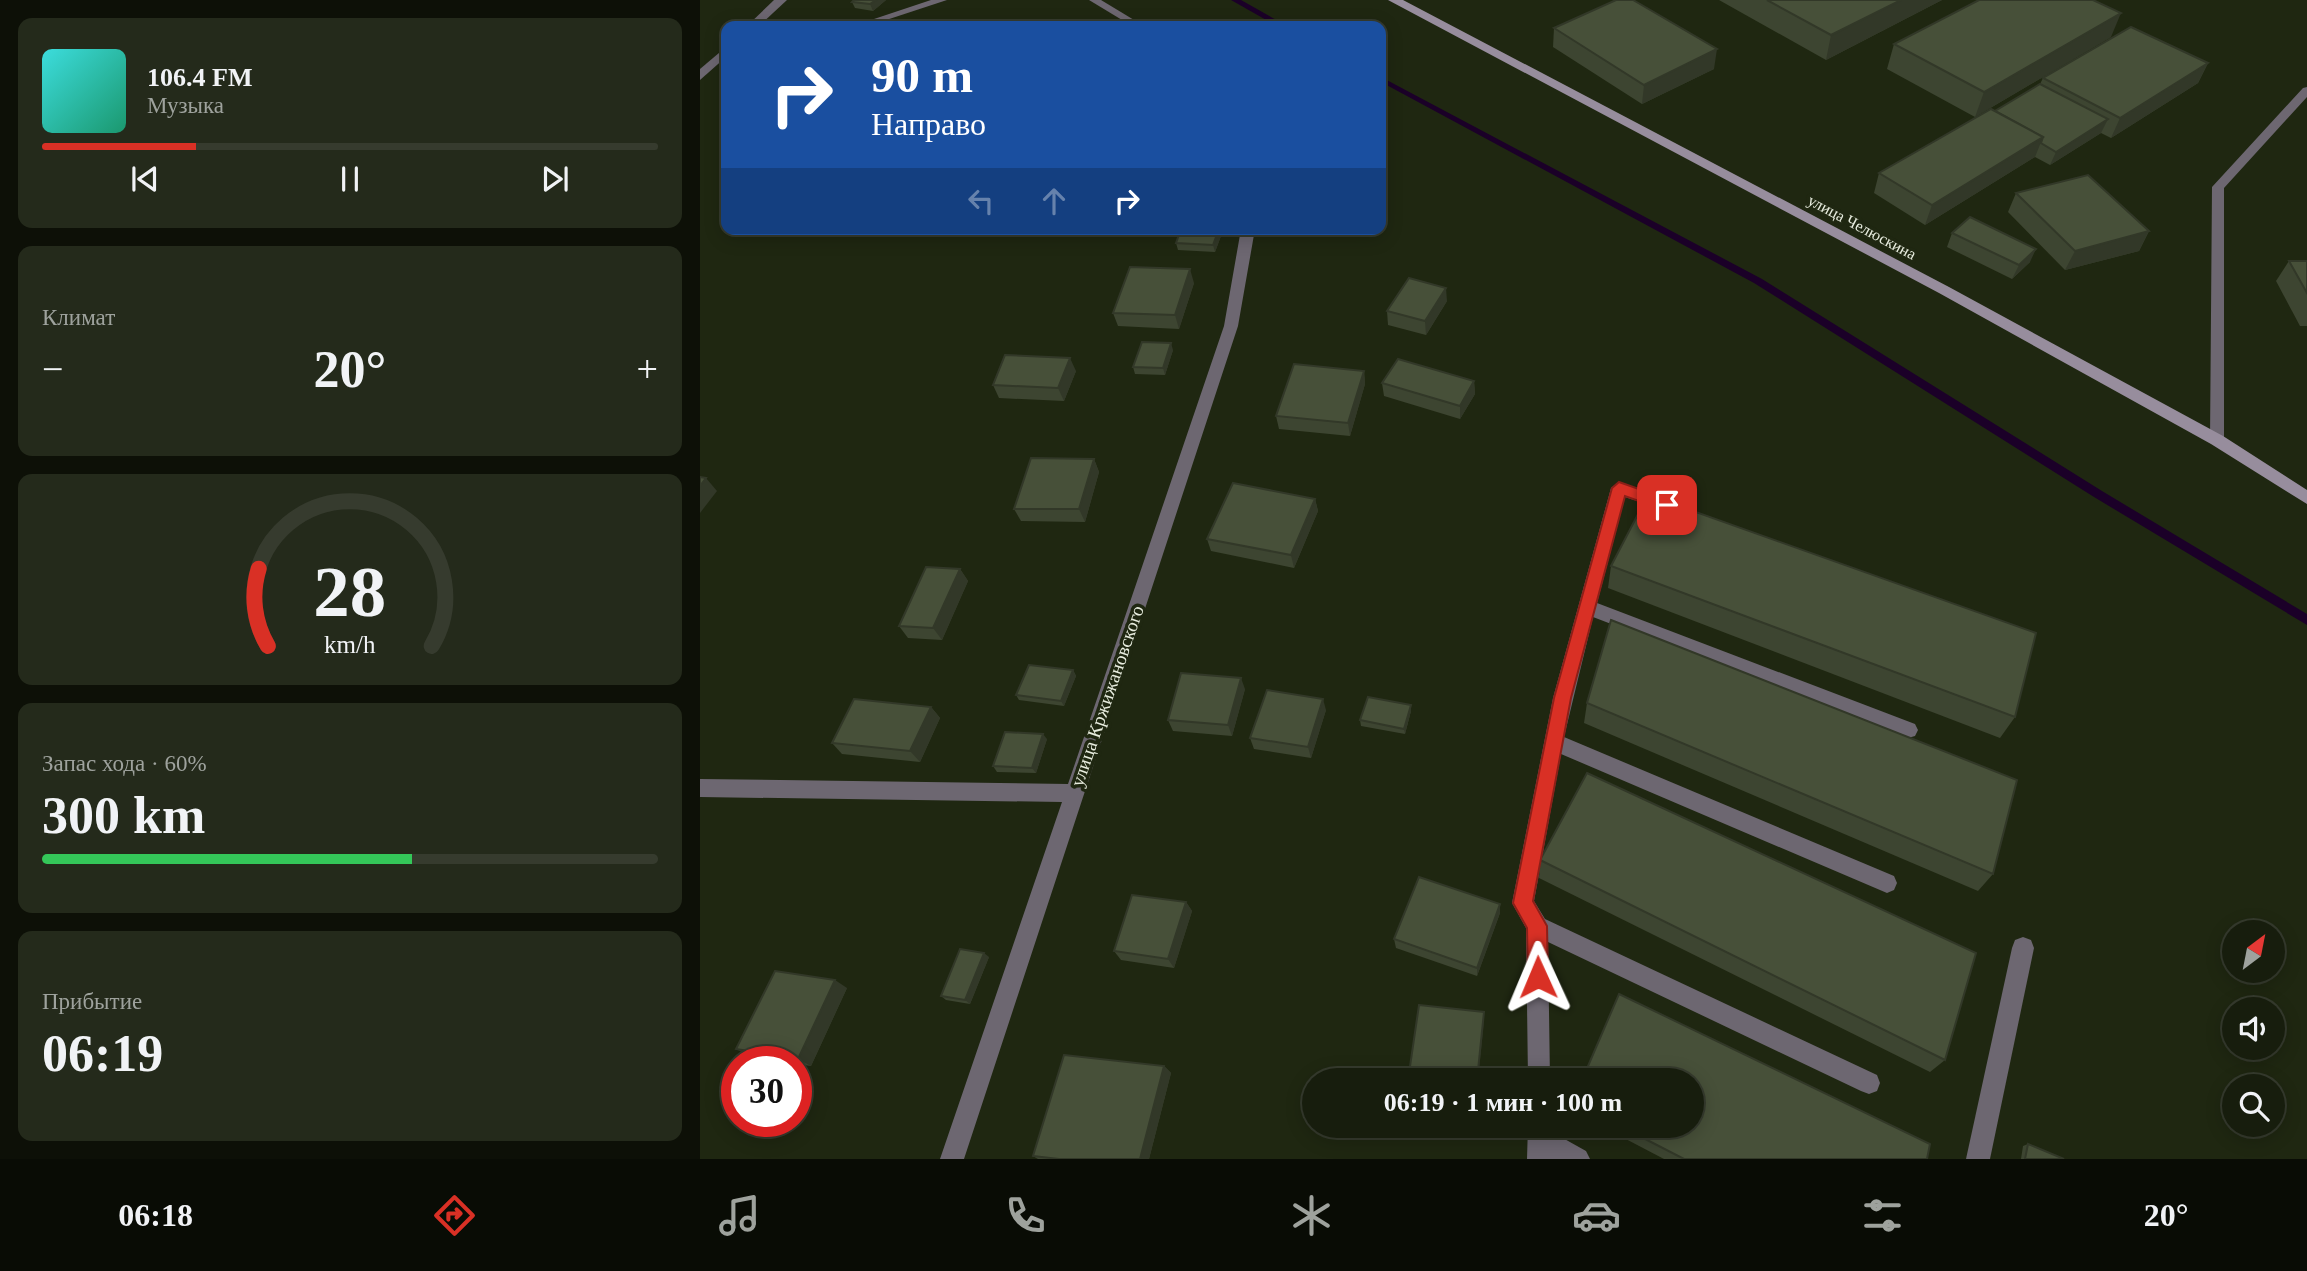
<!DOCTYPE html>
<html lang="ru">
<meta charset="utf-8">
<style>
:root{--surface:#171d0d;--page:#242a1b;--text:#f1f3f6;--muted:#9ea29d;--line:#363b2e;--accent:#d93025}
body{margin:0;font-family:"Times New Roman",serif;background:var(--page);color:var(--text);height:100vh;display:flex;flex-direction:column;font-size:26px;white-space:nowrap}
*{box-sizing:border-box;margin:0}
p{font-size:23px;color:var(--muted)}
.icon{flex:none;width:38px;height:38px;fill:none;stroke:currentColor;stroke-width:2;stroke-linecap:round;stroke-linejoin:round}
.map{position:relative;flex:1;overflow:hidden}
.drawer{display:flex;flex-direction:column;gap:18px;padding:18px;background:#0d1007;width:700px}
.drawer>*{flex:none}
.banner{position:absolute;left:21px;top:21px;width:665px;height:214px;border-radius:14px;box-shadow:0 4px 18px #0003,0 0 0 2px var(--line);background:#1a4fa0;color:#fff;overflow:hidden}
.needle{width:46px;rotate:32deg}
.controls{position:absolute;left:1522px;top:920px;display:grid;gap:14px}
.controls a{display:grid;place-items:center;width:63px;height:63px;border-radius:50%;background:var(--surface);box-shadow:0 4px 18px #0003,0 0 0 2px var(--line);font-size:35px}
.speed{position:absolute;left:21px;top:1046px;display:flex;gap:14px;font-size:35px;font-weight:700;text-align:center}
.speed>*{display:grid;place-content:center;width:91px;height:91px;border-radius:50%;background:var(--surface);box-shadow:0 4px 18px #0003,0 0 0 2px var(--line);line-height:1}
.speed .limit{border:10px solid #d22;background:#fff;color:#111}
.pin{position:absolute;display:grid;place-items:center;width:60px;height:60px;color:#fff;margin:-30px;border-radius:14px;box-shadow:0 4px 10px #0006}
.me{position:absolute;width:77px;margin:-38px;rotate:359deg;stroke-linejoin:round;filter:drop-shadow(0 0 5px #0008)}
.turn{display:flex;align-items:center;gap:24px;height:147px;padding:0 35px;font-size:32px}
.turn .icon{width:91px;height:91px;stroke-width:2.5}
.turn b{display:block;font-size:49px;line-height:60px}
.lanes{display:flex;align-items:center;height:66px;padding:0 35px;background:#0003;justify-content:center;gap:35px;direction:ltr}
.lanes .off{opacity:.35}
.big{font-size:52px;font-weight:700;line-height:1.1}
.drawer .card{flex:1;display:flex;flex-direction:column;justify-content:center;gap:10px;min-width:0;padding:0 24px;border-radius:14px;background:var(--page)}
.drawer .dial{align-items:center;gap:0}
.dial svg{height:182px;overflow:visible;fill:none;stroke:var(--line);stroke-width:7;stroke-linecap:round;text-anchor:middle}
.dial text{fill:var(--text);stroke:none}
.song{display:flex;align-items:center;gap:21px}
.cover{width:84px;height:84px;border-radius:10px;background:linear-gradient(135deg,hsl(180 70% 55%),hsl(160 70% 35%))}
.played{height:7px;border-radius:4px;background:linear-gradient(90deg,var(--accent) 25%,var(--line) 25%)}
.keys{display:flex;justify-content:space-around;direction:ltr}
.heat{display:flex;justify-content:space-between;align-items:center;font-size:38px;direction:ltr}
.charge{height:10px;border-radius:5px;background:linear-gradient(90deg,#34c759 60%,var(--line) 0)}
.trip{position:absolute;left:602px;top:1068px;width:402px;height:70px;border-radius:35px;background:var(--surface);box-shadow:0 4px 18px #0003,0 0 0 2px var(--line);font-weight:700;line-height:70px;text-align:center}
.tab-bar{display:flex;height:112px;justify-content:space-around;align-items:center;background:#090c05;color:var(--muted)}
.tab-bar .icon{width:49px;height:49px}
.tab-bar .current{color:var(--accent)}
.tab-bar b{font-size:32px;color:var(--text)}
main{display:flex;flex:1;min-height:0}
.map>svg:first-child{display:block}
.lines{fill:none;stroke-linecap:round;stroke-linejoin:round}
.stream{fill:#1b0028;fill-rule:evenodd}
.lane{fill:#6d6771;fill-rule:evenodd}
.street{fill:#6d6771;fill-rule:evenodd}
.secondary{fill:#978d9d;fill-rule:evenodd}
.wall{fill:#3d4531}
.shaded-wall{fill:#323828}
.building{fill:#475039;stroke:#323828;stroke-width:2}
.route{fill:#d93025;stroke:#8d1f18;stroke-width:2}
.labels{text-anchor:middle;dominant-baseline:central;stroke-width:7;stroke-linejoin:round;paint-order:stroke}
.far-street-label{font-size:16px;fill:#e8eddf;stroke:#1f2711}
.street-label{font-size:19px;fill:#e8eddf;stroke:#1f2711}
</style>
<main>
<section class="drawer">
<div class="card">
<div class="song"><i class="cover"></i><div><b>106.4 FM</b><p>Музыка</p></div></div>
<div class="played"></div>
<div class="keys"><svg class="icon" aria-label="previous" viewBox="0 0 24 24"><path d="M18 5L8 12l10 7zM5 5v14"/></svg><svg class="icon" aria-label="pause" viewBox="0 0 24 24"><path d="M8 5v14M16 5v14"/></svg><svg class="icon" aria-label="next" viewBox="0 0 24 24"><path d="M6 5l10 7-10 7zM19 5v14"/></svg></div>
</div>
<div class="card"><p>Климат</p>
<div class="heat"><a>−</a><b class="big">20°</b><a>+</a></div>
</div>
<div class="card dial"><svg viewBox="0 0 100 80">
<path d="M14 69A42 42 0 1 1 86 69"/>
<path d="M14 69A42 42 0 0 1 10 35" stroke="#d93025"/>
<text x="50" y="56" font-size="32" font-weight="700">28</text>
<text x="50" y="72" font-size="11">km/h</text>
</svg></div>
<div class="card"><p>Запас хода · 60%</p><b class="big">300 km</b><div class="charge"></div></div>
<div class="card"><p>Прибытие</p><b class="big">06:19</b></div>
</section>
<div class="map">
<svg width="1607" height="1159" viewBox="0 0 1607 1159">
<rect width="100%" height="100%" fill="#1f2711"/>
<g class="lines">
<!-- stream -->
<g class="stream">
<path d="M531 0H541L587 26H577Z"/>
<path d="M681 77 1062 279 1402 491 1607 614V625L1394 497 1054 283 681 82Z"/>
</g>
<!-- lane -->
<g class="lane">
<path d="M231 0H247L168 26H153Z"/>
<path d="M389 0H401L444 26H432Z"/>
<path d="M1607 87V97L1524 188V440L1517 445 1510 440 1512 187 1603 88Z"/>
</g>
<!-- street -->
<g class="street">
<path d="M74 0H87L59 26H47Z"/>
<path d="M26 47V57L0 80V69Z"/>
<path d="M541 229H555L538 326 264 1159H240L362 802 0 797V779L368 784 524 326Z"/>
<path d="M919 482 973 500 975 505 973 510 967 511 925 497 897 603 1215 724 1218 730 1215 736 1208 738 893 617 864 737 1194 876 1197 883 1194 890 1187 893 861 754 834 901 845 919 1177 1075 1180 1083 1177 1091 1169 1094 1161 1091 848 942 850 1080H828L826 928 812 903 853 698 911 488Z"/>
<path d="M1323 937 1331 940 1334 948 1290 1159H1266L1312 948 1315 940Z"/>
<path d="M828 1125H852V1132L886 1151 890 1159H827Z"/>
</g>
<!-- secondary -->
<path class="secondary" d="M688 0H703L1249 287 1523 436 1607 490V504L1511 444 1239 293Z"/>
</g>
<!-- wall -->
<g class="wall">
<path d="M154 0H186L173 11 155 8 152 2Z"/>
<path d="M1019 0H1242L1126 60Z"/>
<path d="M854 28 1014 69 942 104 853 47Z"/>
<path d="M1411 37 1275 117 1187 69 1194 44Z"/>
<path d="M1508 63 1498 83 1411 138 1401 133 1350 165 1335 157 1225 225 1174 193 1179 173 1295 111 1340 84 1343 78Z"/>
<path d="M1316 193 1449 231 1439 251 1365 270 1308 212Z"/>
<path d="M519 229 521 236 515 252 478 250 476 243Z"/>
<path d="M1252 233 1330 262 1312 279 1247 247Z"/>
<path d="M1589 261H1607V326H1600L1576 281Z"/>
<path d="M494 283 479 329 418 326 413 313Z"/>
<path d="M747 301 726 335 688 325 687 311Z"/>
<path d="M473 350 465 375 435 374 433 367Z"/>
<path d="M376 371 364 401 299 398 293 385Z"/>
<path d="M664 371 665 384 650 436 579 429 576 416Z"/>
<path d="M774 381 775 394 760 419 684 396 682 383Z"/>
<path d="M394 459 399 472 385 522 321 521 314 509Z"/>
<path d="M615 499 618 511 594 568 511 551 507 539Z"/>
<path d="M911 566 1315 717 1300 738 908 588Z"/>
<path d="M260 569 268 581 242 640 208 638 199 626Z"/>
<path d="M373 670 376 676 364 706 319 700 316 695Z"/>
<path d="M545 689 532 736 473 731 468 720Z"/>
<path d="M887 703 1293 874 1278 891 884 723Z"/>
<path d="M711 705V711L705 734 661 726 660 720Z"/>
<path d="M231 707 240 718 220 762 142 754 132 743Z"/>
<path d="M626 710 611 758 554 749 550 738Z"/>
<path d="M347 739 336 773 297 772 293 766Z"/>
<path d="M840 860 1245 1060 1230 1072 839 878Z"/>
<path d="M486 902 492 911 474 968 421 960 414 951Z"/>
<path d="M800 904V913L777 976 696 948 694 939Z"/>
<path d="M289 957 270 1004 246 1000 241 996Z"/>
<path d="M147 988 111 1066 96 1064V1062H87L50 1056 36 1049Z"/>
<path d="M464 1066 471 1073 449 1159H338L333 1156Z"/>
<path d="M899 1125H992L1227 1159H964Z"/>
<path d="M1328 1144 1364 1159H1321L1323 1146Z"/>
</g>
<!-- shaded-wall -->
<g class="shaded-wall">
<path d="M176 0H186L173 11 170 4Z"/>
<path d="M1201 0H1242L1126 60 1131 35Z"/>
<path d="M1421 13 1411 37 1275 117 1284 92Z"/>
<path d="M1017 49 1014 69 942 104 944 85Z"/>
<path d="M1508 63 1498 83 1411 138 1420 118Z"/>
<path d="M1408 119 1401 133 1350 165 1356 152Z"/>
<path d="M1343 137 1335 157 1225 225 1232 205Z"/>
<path d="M519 229 521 236 515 252 513 245Z"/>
<path d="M1449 231 1439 251 1365 270 1375 251Z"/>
<path d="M1336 249 1330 262 1312 279 1319 265Z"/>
<path d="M490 269 494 283 479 329 475 315Z"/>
<path d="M746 288 747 301 726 335 725 321Z"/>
<path d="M471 343 473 350 465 375 463 368Z"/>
<path d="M370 358 376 371 364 401 358 388Z"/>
<path d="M664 371 665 384 650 436 648 423Z"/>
<path d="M774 381 775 394 760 419V406Z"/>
<path d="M394 459 399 472 385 522 379 509Z"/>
<path d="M6 478 17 491 0 513V486Z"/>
<path d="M615 499 618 511 594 568 591 555Z"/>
<path d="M260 569 268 581 242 640 233 628Z"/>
<path d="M373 670 376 676 364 706 361 701Z"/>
<path d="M541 678 545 689 532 736 528 725Z"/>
<path d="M623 699 626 710 611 758 608 747Z"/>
<path d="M711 705V711L705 734 704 729Z"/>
<path d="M231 707 240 718 220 762 210 751Z"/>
<path d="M343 734 347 739 336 773 332 768Z"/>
<path d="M486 902 492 911 474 968 468 959Z"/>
<path d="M800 904V913L777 976V968Z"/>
<path d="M284 953 289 957 270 1004 265 1000Z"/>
<path d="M135 980 147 988 111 1066 98 1059Z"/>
<path d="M784 1012V1020L778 1080H777Z"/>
<path d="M464 1066 471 1073 449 1159H440Z"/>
</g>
<!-- building -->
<g class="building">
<path d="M154 0H176L170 4 152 2Z"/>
<path d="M916 0H933L1017 49 944 85 854 28Z"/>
<path d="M1067 0H1201L1131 35Z"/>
<path d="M1279 0H1393L1421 13 1284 92 1194 44Z"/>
<path d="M1431 27 1508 63 1420 118 1343 78Z"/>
<path d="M1340 84 1408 119 1356 152 1341 143 1343 137 1295 111Z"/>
<path d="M1291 109 1343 137 1232 205 1179 173Z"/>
<path d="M1388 175 1449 231 1375 251 1316 193Z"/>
<path d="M1270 217 1336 249 1319 265 1252 233Z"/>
<path d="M481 229H519L513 245 476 243Z"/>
<path d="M1589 261H1607V293Z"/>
<path d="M430 267 490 269 475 315 413 313Z"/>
<path d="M709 278 746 288 725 321 687 311Z"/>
<path d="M442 342 471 343 463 368 433 367Z"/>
<path d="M305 355 370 358 358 388 293 385Z"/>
<path d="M698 359 774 381 760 406 682 383Z"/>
<path d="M594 364 664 371 648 423 576 416Z"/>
<path d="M331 458 394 459 379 509H314Z"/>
<path d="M0 477 6 478 0 486Z"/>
<path d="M533 483 615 499 591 555 507 539Z"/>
<path d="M948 495 1336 633 1315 717 911 566Z"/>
<path d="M226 567 260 569 233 628 199 626Z"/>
<path d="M911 620 1317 780 1293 874 887 703Z"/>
<path d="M329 665 373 670 361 701 316 695Z"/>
<path d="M481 673 541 678 528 725 468 720Z"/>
<path d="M567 690 623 699 608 747 550 738Z"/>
<path d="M668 697 711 705 704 729 660 720Z"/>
<path d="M154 699 231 707 210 751 132 743Z"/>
<path d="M305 732 343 734 332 768 293 766Z"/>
<path d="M887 773 1276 953 1245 1060 840 860Z"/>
<path d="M719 877 800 904 777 968 694 939Z"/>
<path d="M432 895 486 902 468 959 414 951Z"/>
<path d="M260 949 284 953 265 1000 241 996Z"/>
<path d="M75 971 135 980 98 1059 36 1049Z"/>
<path d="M919 994 1230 1144 1227 1159H984L918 1125H992V1080H882Z"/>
<path d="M719 1005 784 1012 777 1080H708Z"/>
<path d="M364 1055 464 1066 440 1159H359L333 1156Z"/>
<path d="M1328 1144 1364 1159H1325Z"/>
</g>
<!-- route -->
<path class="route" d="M919 482 973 501 975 505 967 511 925 496 871 698 833 901 847 926 848 977 845 984 838 987 831 984 828 977 827 928 813 903 854 698 912 488Z"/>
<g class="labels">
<!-- far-street labels -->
<g class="far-street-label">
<text transform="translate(1162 227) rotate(28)">улица Челюскина</text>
</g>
<!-- street labels -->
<g class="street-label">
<text transform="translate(407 696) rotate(-71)">улица Кржижановского</text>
</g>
</g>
</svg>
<div class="controls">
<a><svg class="needle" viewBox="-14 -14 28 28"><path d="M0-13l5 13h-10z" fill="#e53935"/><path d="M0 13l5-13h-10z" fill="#9ea29d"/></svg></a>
<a><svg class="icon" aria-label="sound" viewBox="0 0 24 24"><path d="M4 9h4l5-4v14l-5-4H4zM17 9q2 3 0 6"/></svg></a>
<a><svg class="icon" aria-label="search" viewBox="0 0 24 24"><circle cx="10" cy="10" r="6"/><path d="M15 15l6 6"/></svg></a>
</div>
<div class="speed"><div class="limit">30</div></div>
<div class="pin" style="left:967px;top:505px;background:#d93025"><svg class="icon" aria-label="arrive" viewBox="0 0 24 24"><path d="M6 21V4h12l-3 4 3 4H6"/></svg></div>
<svg class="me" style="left:838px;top:977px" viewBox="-20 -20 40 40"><path d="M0-17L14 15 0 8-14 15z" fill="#d93025" stroke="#fff" stroke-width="4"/></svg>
<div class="trip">06:19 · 1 мин · 100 m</div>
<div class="banner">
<div class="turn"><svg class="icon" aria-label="right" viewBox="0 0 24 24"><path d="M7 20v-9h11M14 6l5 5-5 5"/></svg><div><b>90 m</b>Направо</div></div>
<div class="lanes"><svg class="icon off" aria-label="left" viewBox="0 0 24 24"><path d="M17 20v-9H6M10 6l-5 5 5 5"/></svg><svg class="icon off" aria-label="ahead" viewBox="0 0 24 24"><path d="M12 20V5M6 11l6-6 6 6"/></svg><svg class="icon" aria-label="right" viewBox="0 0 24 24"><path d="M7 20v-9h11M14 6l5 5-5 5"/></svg></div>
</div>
</div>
</main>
<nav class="tab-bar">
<b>06:18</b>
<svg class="icon current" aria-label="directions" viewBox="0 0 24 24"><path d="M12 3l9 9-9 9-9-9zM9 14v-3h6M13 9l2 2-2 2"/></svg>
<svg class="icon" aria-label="music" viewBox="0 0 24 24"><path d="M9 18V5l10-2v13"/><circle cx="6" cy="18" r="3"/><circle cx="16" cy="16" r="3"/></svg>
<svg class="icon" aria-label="phone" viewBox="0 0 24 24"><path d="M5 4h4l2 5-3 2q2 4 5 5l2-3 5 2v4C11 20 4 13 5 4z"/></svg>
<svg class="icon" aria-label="climate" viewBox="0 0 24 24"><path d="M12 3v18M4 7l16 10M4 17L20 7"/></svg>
<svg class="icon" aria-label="car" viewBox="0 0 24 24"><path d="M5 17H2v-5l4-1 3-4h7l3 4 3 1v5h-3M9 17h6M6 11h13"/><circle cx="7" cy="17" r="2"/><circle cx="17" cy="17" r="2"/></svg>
<svg class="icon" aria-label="filters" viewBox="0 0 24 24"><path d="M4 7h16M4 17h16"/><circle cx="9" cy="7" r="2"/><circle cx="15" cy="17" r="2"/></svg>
<b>20°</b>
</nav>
